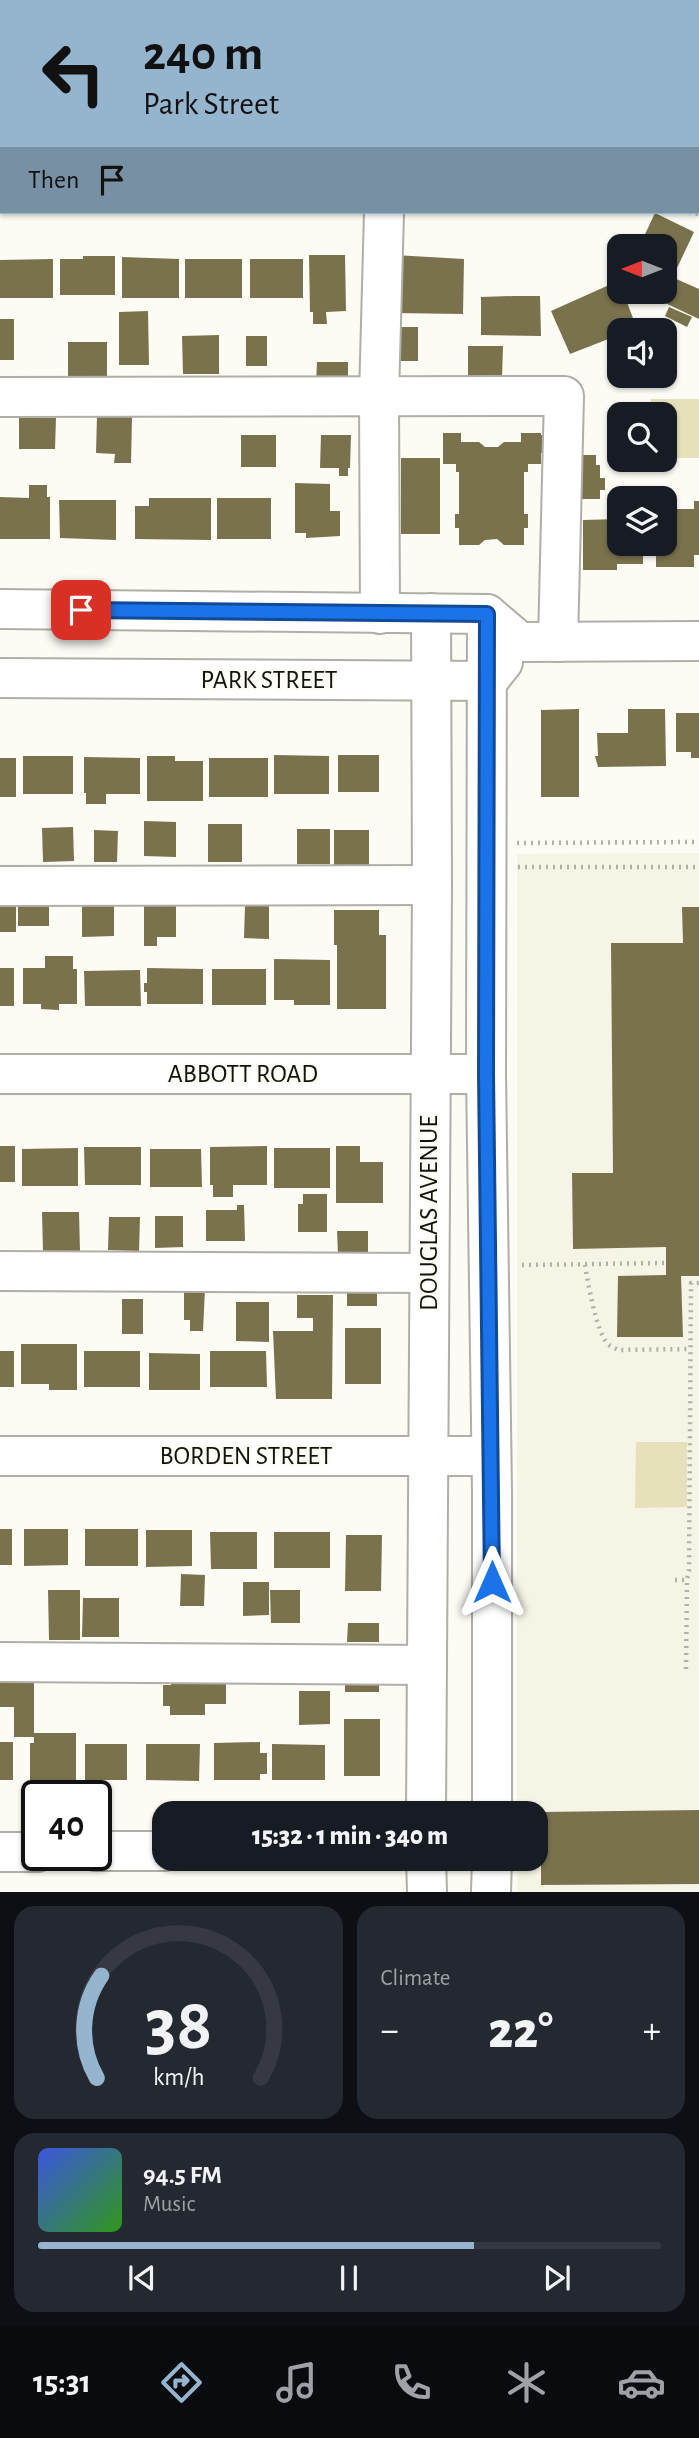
<!DOCTYPE html>
<meta charset="utf-8">
<style>
:root{--surface:#171b24;--page:#242831;--text:#f1f3f6;--muted:#9ea1a6;--line:#363941;--accent:#95b4ce}
body{margin:0;font-family:"Alegreya Sans",sans-serif;background:var(--page);color:var(--text);height:100vh;display:flex;flex-direction:column;font-size:26px;white-space:nowrap}
*{box-sizing:border-box;margin:0}
p{font-size:23px;color:var(--muted)}
.icon{flex:none;width:38px;height:38px;fill:none;stroke:currentColor;stroke-width:2;stroke-linecap:round;stroke-linejoin:round}
.map{position:relative;height:1892px;overflow:hidden}
.side{display:flex;flex-direction:column;gap:14px;padding:14px;background:#0d0f14;flex:1}
.side>*{flex:none}
.guide{position:absolute;left:0px;top:0px;width:700px;height:214px;box-shadow:0 2px 5px #0004;background:#95b4ce;color:#111;overflow:hidden}
.needle{width:46px;rotate:270deg}
.fabs{position:absolute;left:607px;top:234px;display:grid;gap:14px}
.fabs a{display:grid;place-items:center;width:70px;height:70px;border-radius:14px;background:var(--surface);box-shadow:0 2px 5px #0004;font-size:35px}
.speed{position:absolute;left:21px;top:1780px;display:flex;gap:14px;font-size:35px;font-weight:700;text-align:center}
.speed>*{display:grid;place-content:center;width:91px;height:91px;border-radius:50%;background:var(--surface);box-shadow:0 2px 5px #0004;line-height:1}
.speed .limit{border:4px solid #111;border-radius:10px;background:#fff;color:#111}
.pin{position:absolute;display:grid;place-items:center;width:60px;height:60px;color:#fff;margin:-30px;border-radius:14px;box-shadow:0 4px 10px #0006}
.me{position:absolute;width:77px;margin:-38px;rotate:0deg;stroke-linejoin:round;filter:drop-shadow(0 0 5px #0008)}
.turn{display:flex;align-items:center;gap:24px;height:147px;padding:0 28px;font-size:32px}
.turn .icon{width:91px;height:91px;stroke-width:2.5}
.turn b{display:block;font-size:49px;line-height:60px}
.then{display:flex;align-items:center;height:66px;padding:0 28px;background:#0003;gap:14px;font-size:26px}
.big{font-size:52px;font-weight:800;line-height:1.1}
.side .tile{flex:1;display:flex;flex-direction:column;justify-content:center;gap:10px;min-width:0;padding:0 24px;border-radius:21px;background:var(--page)}
.side .dial{align-items:center;gap:0}
.dial svg{height:182px;overflow:visible;fill:none;stroke:var(--line);stroke-width:7;stroke-linecap:round;text-anchor:middle}
.dial text{fill:var(--text);stroke:none}
.song{display:flex;align-items:center;gap:21px}
.cover{width:84px;height:84px;border-radius:10px;background:linear-gradient(135deg,hsl(230 70% 55%),hsl(110 70% 35%))}
.played{height:7px;border-radius:4px;background:linear-gradient(90deg,var(--accent) 70%,var(--line) 70%)}
.keys{display:flex;justify-content:space-around;direction:ltr}
.heat{display:flex;justify-content:space-between;align-items:center;font-size:38px;direction:ltr}
.side .tiles{flex:1;display:grid;gap:14px;grid-template-columns:1fr 1fr}
.tile:last-child{grid-column:span 2}
.trip{position:absolute;left:152px;top:1801px;width:396px;height:70px;border-radius:21px;background:var(--surface);box-shadow:0 2px 5px #0004;font-weight:800;line-height:70px;text-align:center}
.tabs{display:flex;height:112px;justify-content:space-around;align-items:center;background:#090b0e;color:var(--muted)}
.tabs .icon{width:49px;height:49px}
.tabs .selected{color:var(--accent)}
.tabs b{font-size:32px;color:var(--text)}
.map>svg:first-child{display:block}
.built{fill:#f6f4e4}
.green{fill:#e7e1bb}
.building{fill:#79724d}
.lines{fill:none;stroke-linecap:round;stroke-linejoin:round}
.minor-casing{stroke:#b0aea7;stroke-width:42}
.path{stroke:#b1b0aa;stroke-width:4.5;stroke-dasharray:2 5;stroke-linecap:butt}
.minor{stroke:#fff;stroke-width:38}
.route-casing{stroke:#114b97;stroke-width:18}
.route{stroke:#1a73e8;stroke-width:12}
.labels{text-anchor:middle;dominant-baseline:central;stroke-width:5;stroke-linejoin:round;paint-order:stroke}
.street-label{font-size:26px;fill:#12120f;stroke:#fcfbf4}
</style>
<div class="map">
<svg width="699" height="1892" viewBox="0 0 699 1892">
<rect width="100%" height="100%" fill="#fcfbf4"/>
<!-- built -->
<path class="built" d="M699 853V1892H517V1859L536 1858V1813H517V854Z"/>
<!-- green -->
<g class="green">
<path d="M651 399H699V458H665V415H651Z"/>
<path d="M636 1442H687V1507L635 1508Z"/>
</g>
<!-- building -->
<g class="building">
<path d="M655 213 694 232 670 283 665 281V247H639Z"/>
<path d="M309 255H345L346 311 326 312 327 324H313V312H310Z"/>
<path d="M394 255 464 259 463 314 394 313Z"/>
<path d="M83 256H115V295H60V259H83Z"/>
<path d="M122 257 179 259V298H122Z"/>
<path d="M53 259V298H0V260Z"/>
<rect x="185" y="259" width="57" height="39"/>
<rect x="250" y="259" width="53" height="39"/>
<path d="M674 278 699 289V319L663 302Z"/>
<path d="M618 281 620 292H623L638 331H620V345L616 336 570 354 551 311Z"/>
<path d="M514 296H540L541 336 481 335V297Z"/>
<path d="M669 307 692 317 687 327 665 316Z"/>
<path d="M148 311 149 365H119V312Z"/>
<rect x="0" y="319" width="14" height="41"/>
<rect x="395" y="327" width="23" height="34"/>
<path d="M219 335V374H183L182 336Z"/>
<rect x="246" y="336" width="21" height="30"/>
<rect x="68" y="342" width="39" height="36"/>
<path d="M468 346H503L502 379H468Z"/>
<path d="M317 362H348V383H316Z"/>
<path d="M97 416 132 417 131 463H114L115 454 96 453Z"/>
<path d="M19 418H56L55 449H19Z"/>
<path d="M443 433H461V442H479L485 447H498L504 442H521V433H541V435H546V453H541V464H528V472H524V514H528V528H524V545H504L497 539 485 540 479 545H459V528H455V514H459V472H456V464H443Z"/>
<rect x="241" y="435" width="35" height="32"/>
<path d="M321 435H351L350 468H348V476H339V468H320Z"/>
<path d="M580 455H596V465H600V478H605V490H600V499H575Z"/>
<rect x="401" y="458" width="39" height="76"/>
<path d="M295 483 330 484V511H340V536L306 538V533H295Z"/>
<path d="M29 485H47V497H50V539H0V497L29 498Z"/>
<path d="M149 498H211V540L135 539V506H149Z"/>
<rect x="217" y="498" width="54" height="41"/>
<path d="M59 500H116V540L60 538Z"/>
<path d="M694 501H699V555H694V567H656V544H665V509H694Z"/>
<path d="M620 519V544H643V564H617V570H583V520Z"/>
<path d="M579 709V797H541V710Z"/>
<path d="M628 709H665L666 766 598 767 595 756H598L597 733H628Z"/>
<path d="M676 713H699V758H691V752H676Z"/>
<path d="M274 755 329 756V794H274Z"/>
<rect x="338" y="755" width="41" height="37"/>
<rect x="23" y="756" width="50" height="38"/>
<path d="M147 756H175V761H203V801H147Z"/>
<path d="M84 757 140 758V794H106V804H86V793H84Z"/>
<rect x="0" y="758" width="16" height="39"/>
<rect x="209" y="758" width="59" height="39"/>
<path d="M144 821 176 822V857L144 856Z"/>
<rect x="208" y="824" width="34" height="38"/>
<path d="M73 827 74 861 43 862 42 828Z"/>
<rect x="297" y="829" width="33" height="35"/>
<path d="M94 830 118 831 117 862H94Z"/>
<rect x="334" y="830" width="35" height="40"/>
<rect x="18" y="897" width="31" height="29"/>
<rect x="0" y="898" width="16" height="34"/>
<path d="M114 901V936L82 937V902Z"/>
<path d="M144 901H176V937H157V946H144Z"/>
<path d="M245 905 269 906V939L244 938Z"/>
<path d="M682 907H699V1276H681L683 1337H617L618 1276 666 1275V1247L573 1249 572 1173H613L611 943H683Z"/>
<path d="M334 910H379V935H386V1009H337V945H334Z"/>
<path d="M45 956H73V969H77V1004H59V1010L41 1009V1004H23V968H45Z"/>
<path d="M274 959 330 960V1005H294V1000H274Z"/>
<rect x="0" y="968" width="14" height="38"/>
<path d="M147 968 203 969V1004H147V992H144V983H147Z"/>
<rect x="212" y="969" width="54" height="36"/>
<path d="M140 970 141 1006H85L84 971Z"/>
<rect x="0" y="1146" width="15" height="36"/>
<path d="M267 1146V1185H233V1197H213V1185H210V1147Z"/>
<path d="M336 1146H360V1162H383V1203H336Z"/>
<path d="M84 1147H141V1185H85Z"/>
<path d="M78 1148V1186H22V1149Z"/>
<rect x="274" y="1148" width="56" height="40"/>
<path d="M150 1149H201L202 1187H150Z"/>
<path d="M303 1194H327V1232H298V1204H303Z"/>
<path d="M237 1205H244L245 1241H206V1210H237Z"/>
<path d="M42 1212H79L80 1251 43 1252Z"/>
<path d="M155 1216H183V1247L155 1248Z"/>
<path d="M109 1217H140L139 1251 108 1250Z"/>
<path d="M337 1231H368V1254L338 1255Z"/>
<rect x="347" y="1283" width="30" height="23"/>
<path d="M184 1289H205L203 1331H190V1320H184Z"/>
<path d="M297 1295H333L332 1399H276L273 1331H313V1318H297Z"/>
<rect x="122" y="1299" width="21" height="35"/>
<path d="M236 1302H269V1342L236 1341Z"/>
<rect x="345" y="1328" width="36" height="56"/>
<path d="M21 1344H77V1390H49V1384H21Z"/>
<rect x="0" y="1351" width="14" height="36"/>
<rect x="84" y="1351" width="56" height="36"/>
<path d="M210 1351H266L267 1387H210Z"/>
<path d="M149 1353 200 1354V1390H149Z"/>
<rect x="0" y="1529" width="12" height="36"/>
<path d="M24 1529H68V1565L24 1566Z"/>
<rect x="85" y="1529" width="53" height="37"/>
<path d="M146 1530H192V1566L146 1567Z"/>
<path d="M210 1532H257V1569H211Z"/>
<rect x="274" y="1532" width="56" height="36"/>
<path d="M346 1535H382L381 1591H345Z"/>
<path d="M181 1574 205 1575 204 1606H180Z"/>
<path d="M243 1582H269V1615L243 1616Z"/>
<path d="M48 1590H80V1640H49Z"/>
<path d="M270 1590H300V1623H271Z"/>
<path d="M83 1598H119V1637H82Z"/>
<path d="M348 1623H379V1642H347Z"/>
<rect x="345" y="1668" width="34" height="24"/>
<path d="M226 1673V1704H205V1715H170V1706H163V1685H171V1681Z"/>
<path d="M0 1675 34 1677V1733H76V1781L30 1780V1743H34V1737H14V1707H0Z"/>
<path d="M299 1691H330V1724L299 1725Z"/>
<rect x="344" y="1719" width="36" height="57"/>
<rect x="0" y="1742" width="13" height="38"/>
<path d="M260 1742V1753H267V1774H260V1780H214V1743Z"/>
<rect x="85" y="1744" width="42" height="36"/>
<path d="M146 1744H200L199 1781 146 1780Z"/>
<path d="M272 1744 325 1745V1780H272Z"/>
<path d="M699 1810V1884L541 1885V1812Z"/>
</g>
<g class="lines">
<!-- minor casing -->
<g class="minor-casing">
<g id="minor">
<path d="M383 0V2"/>
<path d="M0 186H2"/>
<path d="M0 397 564 396 558 642"/>
<path d="M0 609 487 614 520 642 699 641"/>
<path d="M380 614 379 397 384 212"/>
<path d="M487 614 486 1074 492 1492V1813"/>
<path d="M0 678 488 681 503 662"/>
<path d="M0 886 432 885"/>
<path d="M0 1074H486"/>
<path d="M0 1271 429 1273"/>
<path d="M0 1456H491"/>
<path d="M0 1662 427 1665"/>
<path d="M426 1813 432 885 431 613"/>
<path d="M96 1851H164"/>
<path d="M0 1852H37"/>
<path d="M426 1858 427 1892"/>
<path d="M491 1892 492 1858"/>
</g>
</g>
<!-- path -->
<g class="path">
<path d="M689 212 699 214"/>
<path d="M517 843 699 842"/>
<path d="M518 867H699"/>
<path d="M522 1265 666 1263"/>
<path d="M585 1265C588 1282 596 1332 608 1344 611 1347 615 1348 618 1350L690 1349"/>
<path d="M675 1580H687"/>
<path d="M686 1669 687 1580 689 1571 691 1283H699"/>
</g>
<!-- minor -->
<use href="#minor" class="minor"/>
</g>
<g class="lines">
<!-- route casing -->
<g class="route-casing">
<path id="route" d="M81 610 487 614 486 1074 492 1582"/>
</g>
<!-- route -->
<use href="#route" class="route"/>
</g>
<g class="labels">
<!-- street labels -->
<g class="street-label">
<text x="269" y="680">PARK STREET</text>
<text x="243" y="1074">ABBOTT ROAD</text>
<text transform="translate(429 1213) rotate(-90)">DOUGLAS AVENUE</text>
<text x="246" y="1456">BORDEN STREET</text>
</g>
</g>
</svg>
<div class="fabs">
<a><svg class="needle" viewBox="-14 -14 28 28"><path d="M0-13l5 13h-10z" fill="#e53935"/><path d="M0 13l5-13h-10z" fill="#9ea1a6"/></svg></a>
<a><svg class="icon" aria-label="sound" viewBox="0 0 24 24"><path d="M4 9h4l5-4v14l-5-4H4zM17 9q2 3 0 6"/></svg></a>
<a><svg class="icon" aria-label="search" viewBox="0 0 24 24"><circle cx="10" cy="10" r="6"/><path d="M15 15l6 6"/></svg></a>
<a><svg class="icon" aria-label="layers" viewBox="0 0 24 24"><path d="M12 4l9 5-9 5-9-5zM3 14l9 5 9-5"/></svg></a>
</div>
<div class="speed"><div class="limit">40</div></div>
<div class="pin" style="left:81px;top:610px;background:#d93025"><svg class="icon" aria-label="arrive" viewBox="0 0 24 24"><path d="M6 21V4h12l-3 4 3 4H6"/></svg></div>
<svg class="me" style="left:492px;top:1582px" viewBox="-20 -20 40 40"><path d="M0-17L14 15 0 8-14 15z" fill="#1a73e8" stroke="#fff" stroke-width="4"/></svg>
<div class="trip">15:32 · 1 min · 340 m</div>
<div class="guide">
<div class="turn"><svg class="icon" aria-label="left" viewBox="0 0 24 24"><path d="M17 20v-9H6M10 6l-5 5 5 5"/></svg><div><b>240 m</b>Park Street</div></div>
<div class="then">Then<svg class="icon" aria-label="arrive" viewBox="0 0 24 24"><path d="M6 21V4h12l-3 4 3 4H6"/></svg></div>
</div>
</div>
<section class="side">
<div class="tiles">
<div class="tile dial"><svg viewBox="0 0 100 80">
<path d="M14 69A42 42 0 1 1 86 69"/>
<path d="M14 69A42 42 0 0 1 16 24" stroke="#95b4ce"/>
<text x="50" y="56" font-size="32" font-weight="700">38</text>
<text x="50" y="72" font-size="11">km/h</text>
</svg></div>
<div class="tile"><p>Climate</p>
<div class="heat"><a>−</a><b class="big">22°</b><a>+</a></div>
</div>
<div class="tile">
<div class="song"><i class="cover"></i><div><b>94.5 FM</b><p>Music</p></div></div>
<div class="played"></div>
<div class="keys"><svg class="icon" aria-label="previous" viewBox="0 0 24 24"><path d="M18 5L8 12l10 7zM5 5v14"/></svg><svg class="icon" aria-label="pause" viewBox="0 0 24 24"><path d="M8 5v14M16 5v14"/></svg><svg class="icon" aria-label="next" viewBox="0 0 24 24"><path d="M6 5l10 7-10 7zM19 5v14"/></svg></div>
</div>
</div>
</section>
<nav class="tabs">
<b>15:31</b>
<svg class="icon selected" aria-label="directions" viewBox="0 0 24 24"><path d="M12 3l9 9-9 9-9-9zM9 14v-3h6M13 9l2 2-2 2"/></svg>
<svg class="icon" aria-label="music" viewBox="0 0 24 24"><path d="M9 18V5l10-2v13"/><circle cx="6" cy="18" r="3"/><circle cx="16" cy="16" r="3"/></svg>
<svg class="icon" aria-label="phone" viewBox="0 0 24 24"><path d="M5 4h4l2 5-3 2q2 4 5 5l2-3 5 2v4C11 20 4 13 5 4z"/></svg>
<svg class="icon" aria-label="climate" viewBox="0 0 24 24"><path d="M12 3v18M4 7l16 10M4 17L20 7"/></svg>
<svg class="icon" aria-label="car" viewBox="0 0 24 24"><path d="M5 17H2v-5l4-1 3-4h7l3 4 3 1v5h-3M9 17h6M6 11h13"/><circle cx="7" cy="17" r="2"/><circle cx="17" cy="17" r="2"/></svg>
</nav>
